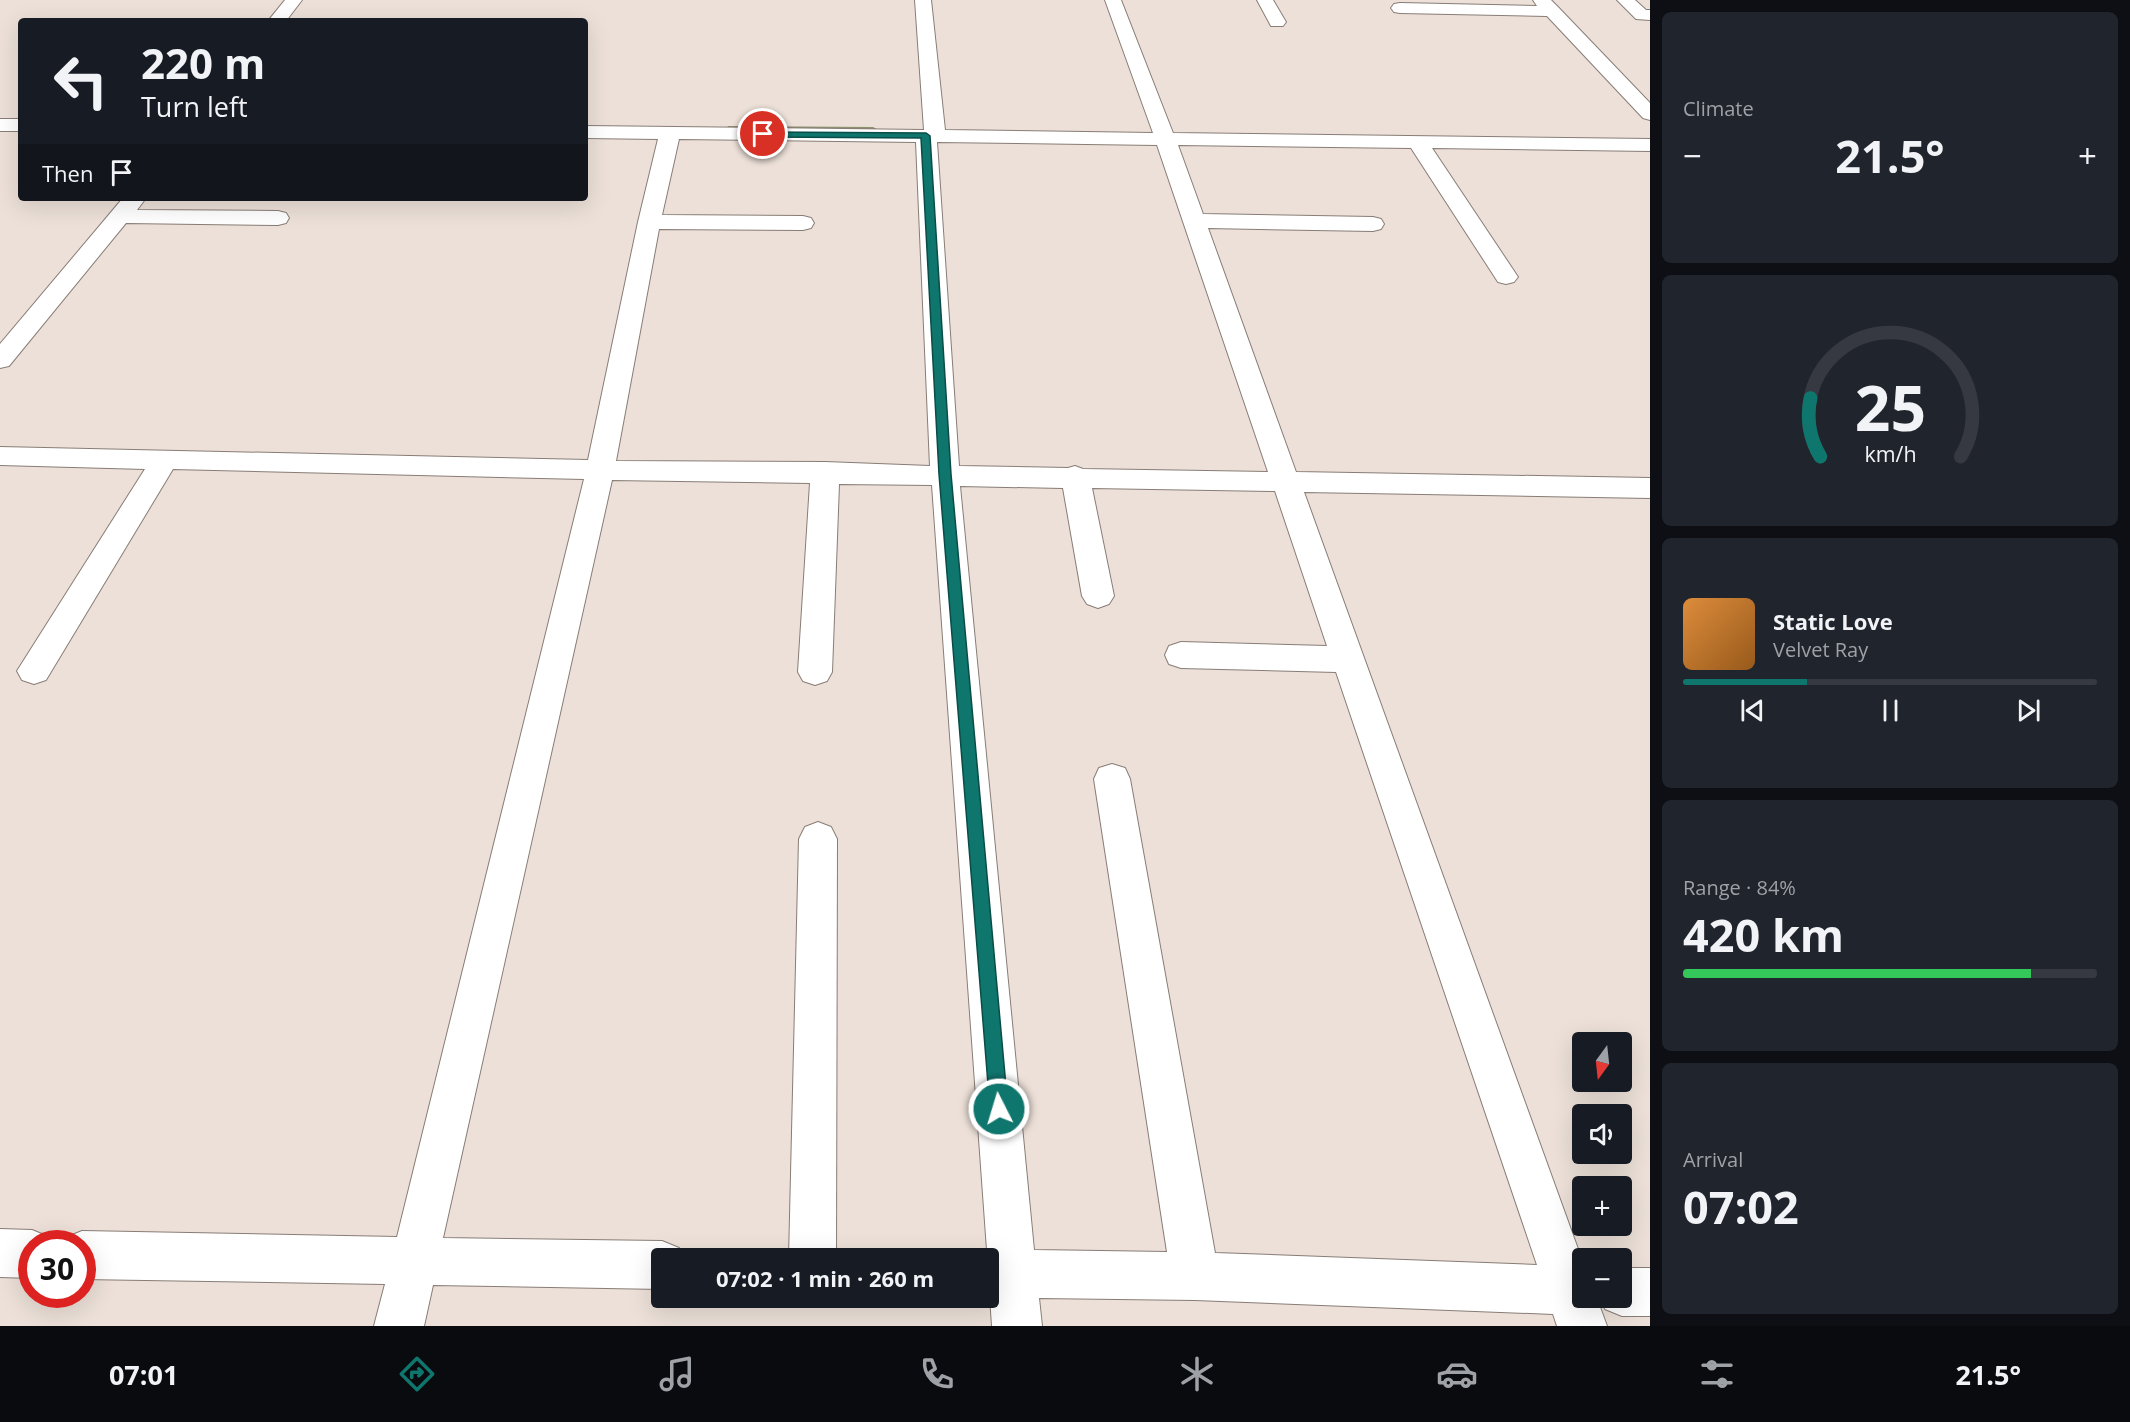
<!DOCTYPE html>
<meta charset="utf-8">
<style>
:root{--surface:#171b24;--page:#20242c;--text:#f1f3f6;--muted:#9ea1a6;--line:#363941;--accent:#0f766e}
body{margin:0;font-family:"Open Sans",sans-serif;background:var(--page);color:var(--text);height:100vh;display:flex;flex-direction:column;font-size:22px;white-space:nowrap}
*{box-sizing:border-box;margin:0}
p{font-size:20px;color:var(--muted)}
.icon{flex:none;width:33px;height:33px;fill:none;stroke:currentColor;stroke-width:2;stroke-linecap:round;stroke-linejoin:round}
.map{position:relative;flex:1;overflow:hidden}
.sheet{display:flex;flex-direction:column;gap:12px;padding:12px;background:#0d0f14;width:480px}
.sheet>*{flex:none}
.banner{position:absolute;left:18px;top:18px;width:570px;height:183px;border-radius:6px;box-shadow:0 6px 24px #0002;background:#171b24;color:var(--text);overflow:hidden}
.needle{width:39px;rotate:195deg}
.tools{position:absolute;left:1572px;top:1032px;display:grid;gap:12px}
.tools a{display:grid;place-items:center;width:60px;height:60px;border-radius:6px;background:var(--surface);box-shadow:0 6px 24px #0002;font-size:30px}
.speed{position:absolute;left:18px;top:1230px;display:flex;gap:12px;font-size:30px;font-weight:700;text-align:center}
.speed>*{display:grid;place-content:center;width:78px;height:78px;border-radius:50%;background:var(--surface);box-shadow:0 6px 24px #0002;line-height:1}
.speed .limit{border:9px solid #d22;background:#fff;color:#111}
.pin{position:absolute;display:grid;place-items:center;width:51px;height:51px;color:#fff;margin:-26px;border:3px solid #fff;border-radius:50%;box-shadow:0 2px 6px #0007}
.me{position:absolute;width:66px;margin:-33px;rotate:355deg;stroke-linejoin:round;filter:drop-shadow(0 0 4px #0008)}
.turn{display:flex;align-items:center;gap:21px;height:126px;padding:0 24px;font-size:27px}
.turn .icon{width:78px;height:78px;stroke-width:2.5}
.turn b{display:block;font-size:42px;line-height:51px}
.then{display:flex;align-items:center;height:57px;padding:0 24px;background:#0003;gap:12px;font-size:22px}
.big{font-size:45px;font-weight:700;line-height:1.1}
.sheet .tile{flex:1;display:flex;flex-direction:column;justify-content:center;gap:9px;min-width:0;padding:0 21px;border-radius:9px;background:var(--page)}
.sheet .dial{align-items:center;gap:0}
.dial svg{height:156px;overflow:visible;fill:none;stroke:var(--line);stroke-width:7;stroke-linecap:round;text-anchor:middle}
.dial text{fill:var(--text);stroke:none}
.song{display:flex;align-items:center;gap:18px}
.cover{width:72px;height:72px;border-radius:9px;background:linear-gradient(135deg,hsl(30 70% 55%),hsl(30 70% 35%))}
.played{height:6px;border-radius:3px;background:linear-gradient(90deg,var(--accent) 30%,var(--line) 30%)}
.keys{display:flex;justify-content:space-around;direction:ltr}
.heat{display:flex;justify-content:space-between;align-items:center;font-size:33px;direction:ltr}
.charge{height:9px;border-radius:4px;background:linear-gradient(90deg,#34c759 84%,var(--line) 0)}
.trip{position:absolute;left:651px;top:1248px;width:348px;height:60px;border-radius:6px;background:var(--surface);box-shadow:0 6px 24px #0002;font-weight:700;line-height:60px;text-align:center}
.tabs{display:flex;height:96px;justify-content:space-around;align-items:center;background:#090b0e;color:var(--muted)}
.tabs .icon{width:42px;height:42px}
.tabs .current{color:var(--accent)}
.tabs b{font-size:27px;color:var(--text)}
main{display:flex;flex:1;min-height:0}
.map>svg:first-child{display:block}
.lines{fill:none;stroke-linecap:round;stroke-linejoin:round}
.stream{fill:#8e9072;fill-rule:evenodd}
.street-casing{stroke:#887d76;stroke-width:2}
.street{fill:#fff;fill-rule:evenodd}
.route{fill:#0f766e;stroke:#0a4d48;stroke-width:1.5}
</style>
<main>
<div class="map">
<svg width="1650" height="1326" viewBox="0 0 1650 1326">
<rect width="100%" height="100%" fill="#ece0d8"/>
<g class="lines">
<!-- stream -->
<path class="stream" d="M728 126 873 127 877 129 873 131 731 130 727 128Z"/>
<!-- street casing -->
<g class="street-casing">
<g id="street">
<path d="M285 0H302L286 21H268Z"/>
<path d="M915 0H931L945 130 1153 133 1105 0H1121L1173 133 1650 139V151L1432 148 1518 277 1514 282 1506 284 1498 282 1411 148 1178 145 1203 214 1373 217 1381 219 1384 224 1381 229 1373 231 1208 228 1296 472 1650 478V498L1304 492 1582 1260V1298H1622V1268H1650V1316H1622L1605 1309 1602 1301 1600 1307 1607 1326H1557L1553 1314 1195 1300 1039 1298 1042 1326H992L990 1297H988V1258H970L987 1250 932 485 839 484 832 672 827 681 815 685 803 681 798 672 810 483 612 480 443 1238 662 1241 679 1248 683 1258H662V1289L433 1285 424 1326H374L385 1284 82 1279V1244H63L65 1238 82 1231 397 1237 584 479 173 469 46 680 34 684 22 680 17 671 145 469 0 465V447L588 460 638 222 658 139 585 138V126L924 130ZM679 139 916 142 930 466 825 462 616 461 659 229 803 230 811 228 814 223 811 218 803 216 662 215ZM937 142 1157 145 1268 472 1083 469 1075 466 1068 468 959 466ZM960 486 1063 488 1082 596 1087 604 1098 608 1109 604 1114 596 1092 488 1275 491 1327 646 1181 642 1169 646 1165 655 1169 664 1181 668 1336 672 1537 1265 1215 1253 1130 779 1125 768 1112 764 1099 768 1094 779 1167 1252 1034 1250Z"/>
<path d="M1257 0H1273L1286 22 1283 26H1271Z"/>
<path d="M1533 0H1551L1558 7 1650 103V120L1643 118 1547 16 1400 13 1394 12 1391 8 1394 4 1400 3 1537 6Z"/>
<path d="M1617 0H1635L1646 10H1650V20L1636 19Z"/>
<rect x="0" y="119" width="21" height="12"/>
<path d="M123 198H146L137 210 278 211 286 213 289 218 286 223 278 225 126 223 9 366 0 368V344Z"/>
<path d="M818 822 831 827 837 839 836 1258H789L799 839 805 827Z"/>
<path d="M0 1229 32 1230 49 1237 51 1244H32V1278L0 1277Z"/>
</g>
</g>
<!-- street -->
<use href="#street" class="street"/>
</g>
<!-- route -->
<path class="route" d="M760 132 926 133 930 136 951 474 1008 1109 1005 1116 999 1118 993 1116 990 1109 939 474 921 138 763 137 760 136Z"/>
</svg>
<div class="tools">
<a><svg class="needle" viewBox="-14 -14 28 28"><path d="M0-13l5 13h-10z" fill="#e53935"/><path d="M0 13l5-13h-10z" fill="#9ea1a6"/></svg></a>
<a><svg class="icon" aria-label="sound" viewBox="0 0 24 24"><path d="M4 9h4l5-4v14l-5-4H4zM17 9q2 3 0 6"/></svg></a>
<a>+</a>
<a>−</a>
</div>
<div class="speed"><div class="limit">30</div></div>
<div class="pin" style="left:763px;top:134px;background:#d93025"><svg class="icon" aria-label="arrive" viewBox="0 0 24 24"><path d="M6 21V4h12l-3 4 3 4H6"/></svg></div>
<svg class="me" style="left:999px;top:1109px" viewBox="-20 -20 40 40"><circle r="17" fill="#0f766e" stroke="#fff" stroke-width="3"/><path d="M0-11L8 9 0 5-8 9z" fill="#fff"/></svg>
<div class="trip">07:02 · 1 min · 260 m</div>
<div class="banner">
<div class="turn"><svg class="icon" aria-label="left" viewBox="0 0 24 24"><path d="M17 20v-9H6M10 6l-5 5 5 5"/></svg><div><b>220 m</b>Turn left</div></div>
<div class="then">Then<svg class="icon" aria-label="arrive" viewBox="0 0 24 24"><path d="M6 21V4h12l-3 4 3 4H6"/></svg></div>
</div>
</div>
<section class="sheet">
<div class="tile"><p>Climate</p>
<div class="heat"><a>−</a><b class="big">21.5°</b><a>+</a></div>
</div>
<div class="tile dial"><svg viewBox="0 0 100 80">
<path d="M14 69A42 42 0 1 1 86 69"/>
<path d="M14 69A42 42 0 0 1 9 39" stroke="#0f766e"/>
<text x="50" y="56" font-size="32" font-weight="700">25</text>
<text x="50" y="72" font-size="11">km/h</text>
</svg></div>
<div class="tile">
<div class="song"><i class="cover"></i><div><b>Static Love</b><p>Velvet Ray</p></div></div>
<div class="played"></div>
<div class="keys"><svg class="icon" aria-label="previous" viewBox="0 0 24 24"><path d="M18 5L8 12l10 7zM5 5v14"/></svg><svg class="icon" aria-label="pause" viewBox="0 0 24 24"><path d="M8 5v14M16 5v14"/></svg><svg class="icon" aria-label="next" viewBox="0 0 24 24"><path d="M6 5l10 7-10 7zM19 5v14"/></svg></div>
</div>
<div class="tile"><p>Range · 84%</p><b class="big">420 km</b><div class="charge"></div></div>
<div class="tile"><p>Arrival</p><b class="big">07:02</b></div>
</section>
</main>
<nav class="tabs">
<b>07:01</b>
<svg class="icon current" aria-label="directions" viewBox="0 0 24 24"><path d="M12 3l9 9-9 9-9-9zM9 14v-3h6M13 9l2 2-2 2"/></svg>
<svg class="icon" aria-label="music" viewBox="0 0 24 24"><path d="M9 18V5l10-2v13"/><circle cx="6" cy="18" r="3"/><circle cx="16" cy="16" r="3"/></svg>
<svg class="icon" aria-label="phone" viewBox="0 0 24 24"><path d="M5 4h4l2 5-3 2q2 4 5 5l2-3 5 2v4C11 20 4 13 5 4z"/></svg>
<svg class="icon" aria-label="climate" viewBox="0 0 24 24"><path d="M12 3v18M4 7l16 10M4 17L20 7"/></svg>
<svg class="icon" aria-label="car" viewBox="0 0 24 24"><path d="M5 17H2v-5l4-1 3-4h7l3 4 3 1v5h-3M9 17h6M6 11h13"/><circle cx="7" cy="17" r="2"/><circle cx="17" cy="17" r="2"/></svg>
<svg class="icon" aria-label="filters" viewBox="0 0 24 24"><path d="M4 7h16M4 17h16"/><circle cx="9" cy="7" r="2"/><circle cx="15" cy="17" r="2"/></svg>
<b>21.5°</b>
</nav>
